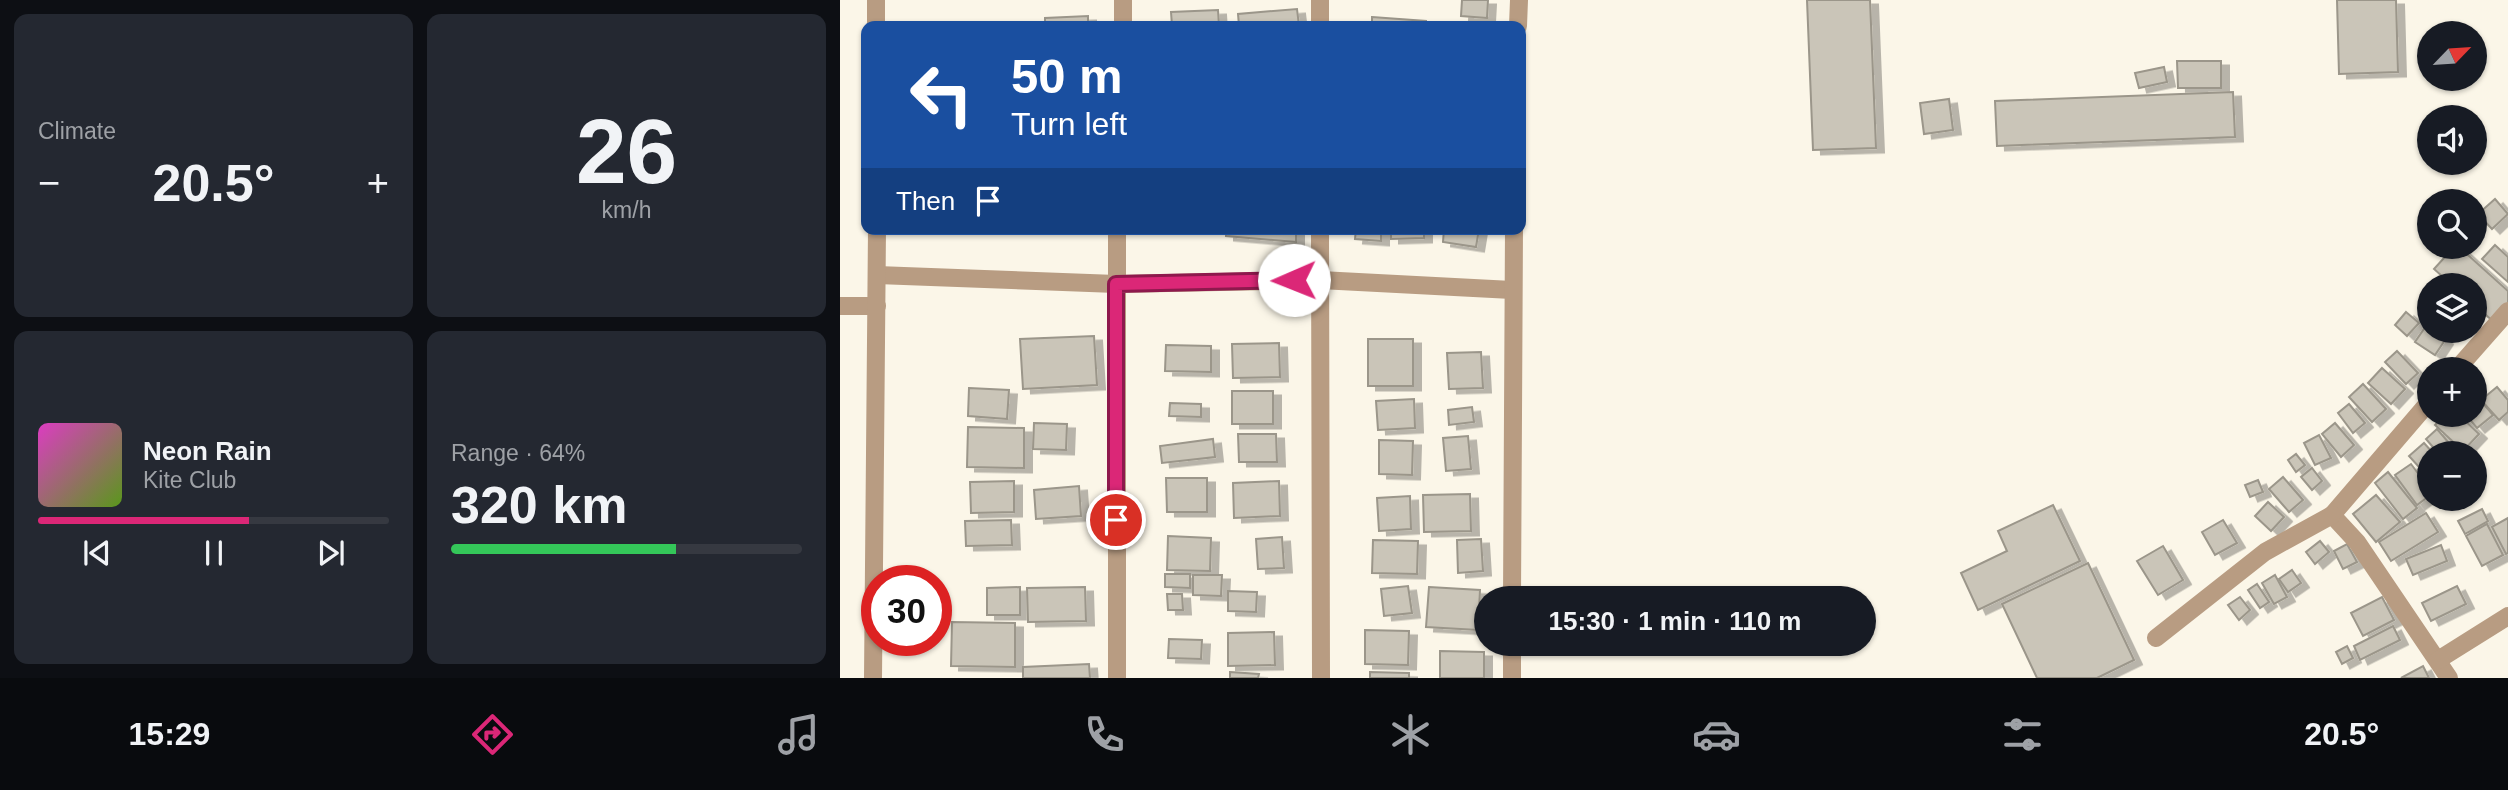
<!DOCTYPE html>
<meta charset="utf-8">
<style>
:root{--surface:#171b24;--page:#242831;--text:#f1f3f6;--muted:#9ea1a6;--line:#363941;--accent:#db2777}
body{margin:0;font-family:Helvetica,sans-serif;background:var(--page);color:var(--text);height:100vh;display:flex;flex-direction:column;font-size:26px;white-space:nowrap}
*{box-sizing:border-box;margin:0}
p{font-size:23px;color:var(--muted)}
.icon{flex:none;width:38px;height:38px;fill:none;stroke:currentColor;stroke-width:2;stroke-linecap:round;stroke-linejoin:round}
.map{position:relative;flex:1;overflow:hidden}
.panel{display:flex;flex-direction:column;gap:14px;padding:14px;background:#0d0f14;width:840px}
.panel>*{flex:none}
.guide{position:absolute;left:21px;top:21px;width:665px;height:214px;border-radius:14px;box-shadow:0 2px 5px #0004;background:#1a4fa0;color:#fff;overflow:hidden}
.needle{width:46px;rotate:65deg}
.fabs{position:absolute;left:1577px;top:21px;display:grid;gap:14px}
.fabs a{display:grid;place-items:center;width:70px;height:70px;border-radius:50%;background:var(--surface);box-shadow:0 2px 5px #0004;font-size:35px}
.speed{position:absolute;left:21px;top:565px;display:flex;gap:14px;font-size:35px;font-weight:700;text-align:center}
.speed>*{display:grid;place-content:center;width:91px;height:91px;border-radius:50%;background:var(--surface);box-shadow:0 2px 5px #0004;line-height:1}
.speed .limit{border:10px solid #d22;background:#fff;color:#111}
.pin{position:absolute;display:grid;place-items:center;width:60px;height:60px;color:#fff;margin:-30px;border:4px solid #fff;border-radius:50%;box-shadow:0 2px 7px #0007}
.me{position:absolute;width:77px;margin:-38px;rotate:269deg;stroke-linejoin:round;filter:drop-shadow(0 0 5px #0008)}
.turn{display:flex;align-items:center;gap:24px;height:147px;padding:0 35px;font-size:32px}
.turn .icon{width:91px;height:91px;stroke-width:2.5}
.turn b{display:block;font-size:49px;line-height:60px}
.then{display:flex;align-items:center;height:66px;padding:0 35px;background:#0003;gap:14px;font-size:26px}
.big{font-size:52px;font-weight:700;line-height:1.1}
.panel .card{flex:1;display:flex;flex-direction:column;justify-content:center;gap:10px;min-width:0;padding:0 24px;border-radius:14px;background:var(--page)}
.panel .dial{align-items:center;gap:0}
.dial b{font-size:91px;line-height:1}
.song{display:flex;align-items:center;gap:21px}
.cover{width:84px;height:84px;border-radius:10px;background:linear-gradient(135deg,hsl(310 70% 55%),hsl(90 70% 35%))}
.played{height:7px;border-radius:4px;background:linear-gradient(90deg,var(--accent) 60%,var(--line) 60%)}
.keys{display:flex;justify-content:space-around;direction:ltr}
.heat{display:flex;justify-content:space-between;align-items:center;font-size:38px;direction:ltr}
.charge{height:10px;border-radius:5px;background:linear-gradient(90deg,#34c759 64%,var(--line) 0)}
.panel .tiles{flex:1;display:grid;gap:14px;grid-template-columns:repeat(2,1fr)}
.trip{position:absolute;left:634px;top:586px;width:402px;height:70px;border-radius:35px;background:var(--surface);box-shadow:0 2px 5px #0004;font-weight:700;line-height:70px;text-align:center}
.dock{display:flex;height:112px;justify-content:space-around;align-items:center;background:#090b0e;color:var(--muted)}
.dock .icon{width:49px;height:49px}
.dock .current{color:var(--accent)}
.dock b{font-size:32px;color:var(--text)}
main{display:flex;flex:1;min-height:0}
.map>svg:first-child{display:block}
.building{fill:#cac5b8;stroke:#9b968a;stroke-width:2;filter:url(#shadow)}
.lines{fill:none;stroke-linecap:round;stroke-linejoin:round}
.street{stroke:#b89c82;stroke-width:18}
.route-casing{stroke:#8e194d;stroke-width:18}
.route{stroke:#db2777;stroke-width:12}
</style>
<main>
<section class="panel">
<div class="tiles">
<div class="card"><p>Climate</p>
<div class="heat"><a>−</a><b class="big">20.5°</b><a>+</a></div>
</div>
<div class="card dial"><b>26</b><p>km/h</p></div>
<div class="card">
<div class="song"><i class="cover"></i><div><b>Neon Rain</b><p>Kite Club</p></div></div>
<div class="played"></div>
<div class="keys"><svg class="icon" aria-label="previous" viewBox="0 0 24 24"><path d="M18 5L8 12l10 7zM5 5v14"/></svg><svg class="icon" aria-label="pause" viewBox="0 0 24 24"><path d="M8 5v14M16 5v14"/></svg><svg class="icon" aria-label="next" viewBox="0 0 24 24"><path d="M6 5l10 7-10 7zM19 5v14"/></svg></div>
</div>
<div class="card"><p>Range · 64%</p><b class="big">320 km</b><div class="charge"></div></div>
</div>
</section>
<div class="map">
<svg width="1668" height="678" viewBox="0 0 1668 678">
<defs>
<filter id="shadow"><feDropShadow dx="8" dy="4.5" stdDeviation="0" flood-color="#0004"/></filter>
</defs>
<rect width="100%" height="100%" fill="#fbf6e8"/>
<!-- building -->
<g class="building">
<path d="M622 0H648L647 18 621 16Z"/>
<path d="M967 0H1030L1036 148 973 150Z"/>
<path d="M1497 0H1556L1558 72 1499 74Z"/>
<path d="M457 9 459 26H399L398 14Z"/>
<path d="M378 10 379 26H332L331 12Z"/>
<path d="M248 16V26H205V18Z"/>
<path d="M532 17 586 21V26H532Z"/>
<path d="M1337 61H1381V88H1338Z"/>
<path d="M1324 67 1327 82 1299 88 1295 73Z"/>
<path d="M1393 92 1395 137 1157 146 1155 101Z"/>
<path d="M1109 99 1113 130 1084 134 1080 103Z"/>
<path d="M1655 199 1668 214 1652 229 1638 214Z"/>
<path d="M386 229H456V242L386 236Z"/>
<path d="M516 229H541V241L515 239Z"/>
<path d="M551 229H584V238L551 239Z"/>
<path d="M604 229H639L636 247 603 242Z"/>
<path d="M1655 245 1668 257V282L1642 259Z"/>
<path d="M1614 247H1619L1668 291V304L1653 321 1634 305V285H1612L1594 269Z"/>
<path d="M1566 312 1579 323 1567 336 1555 325Z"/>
<path d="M1586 326 1605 340 1595 355 1575 342Z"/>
<path d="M254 336 257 385 183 389 180 339Z"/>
<rect x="528" y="339" width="45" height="47"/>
<path d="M439 343 440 377 393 378 392 344Z"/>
<path d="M326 345 371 346V372L325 371Z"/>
<path d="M1557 351 1578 373 1566 384 1545 362Z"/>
<path d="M641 352 643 388 609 389 607 353Z"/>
<path d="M1542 368 1565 389 1551 404 1528 383Z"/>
<path d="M1523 384 1546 409 1532 422 1509 397Z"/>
<path d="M1657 387 1668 400V412L1659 420 1641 400Z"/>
<path d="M129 388 169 390 167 419 128 416Z"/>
<rect x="392" y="391" width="41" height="33"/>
<path d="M1636 395 1653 415 1637 428 1626 415H1634Z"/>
<path d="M574 399 575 428 538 430 536 401Z"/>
<path d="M330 403 361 404V417L329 416Z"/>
<path d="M1509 404 1525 423 1513 433 1498 413Z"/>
<path d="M632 407 634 422 609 425 608 410Z"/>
<path d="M1605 415H1619L1639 434 1623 451 1595 425Z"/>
<path d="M194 423 227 424 226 450 193 449Z"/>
<path d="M1495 423 1514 445 1501 457 1482 434Z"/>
<path d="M128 427 184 428V468L127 467Z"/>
<path d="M1597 429 1609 443 1598 453 1586 439Z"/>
<path d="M398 434H436L437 462H399Z"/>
<path d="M1479 435 1491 458 1475 465 1464 443Z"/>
<path d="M628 436 631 469 606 471 603 438Z"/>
<path d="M373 439 375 457 322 463 320 446Z"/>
<path d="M539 440 573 441 572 475 539 474Z"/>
<path d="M1584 443 1593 453H1589V478L1569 456Z"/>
<path d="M1456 454 1465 465 1456 472 1448 460Z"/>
<path d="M1571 464 1589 488V496L1577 505 1555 475Z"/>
<path d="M1472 468 1482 481 1472 490 1461 477Z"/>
<path d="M1548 472 1577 508 1563 519 1535 483Z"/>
<path d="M1443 477 1463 500 1449 512 1429 489Z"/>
<path d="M326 478H367V512H327Z"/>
<path d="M1418 480 1423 492 1410 497 1405 485Z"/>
<path d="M174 481V512L131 513 130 482Z"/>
<path d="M439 481 440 516 394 518 393 483Z"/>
<path d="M239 486 241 516 196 519 194 490Z"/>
<path d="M630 494 631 531 584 532 583 495Z"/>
<path d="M1536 495 1560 522 1536 542 1513 514Z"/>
<path d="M570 496 571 529 539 531 537 498Z"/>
<path d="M1428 502 1444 517 1431 531 1415 516Z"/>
<path d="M1213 505 1240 561 1138 610 1121 573 1167 551 1158 531Z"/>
<path d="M1642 509 1648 521 1625 534 1618 521Z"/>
<path d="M1586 513 1598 532 1551 561 1539 542Z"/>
<path d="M1668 518V553L1666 554 1652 527Z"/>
<path d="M171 520 172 545 126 546 125 521Z"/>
<path d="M1383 520 1397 543 1375 555 1362 532Z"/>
<path d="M1647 524 1663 555 1642 566 1626 536Z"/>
<path d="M328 536 371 538 370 571 327 570Z"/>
<path d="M442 537 444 568 418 569 416 539Z"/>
<path d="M641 539 643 571 618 573 617 540Z"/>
<path d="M533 540 578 541 577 574 532 573Z"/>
<path d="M1480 541 1489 552 1475 564 1466 552Z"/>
<path d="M1507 544 1517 562 1503 569 1494 551Z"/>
<path d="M1601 545 1607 561 1573 575 1566 559Z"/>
<path d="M1323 546 1343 580 1318 595 1297 561Z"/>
<path d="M1248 563 1294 660 1257 678H1197L1162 604Z"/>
<path d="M1452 570 1461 583 1448 592 1439 579Z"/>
<path d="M325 574H350V588L325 587Z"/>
<path d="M353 575H382L381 596 353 595Z"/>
<path d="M1435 575 1447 597 1434 604 1422 583Z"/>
<path d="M1417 584 1429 602 1420 608 1408 590Z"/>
<path d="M568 586 572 613 544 616 541 589Z"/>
<path d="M1617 586 1626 604 1591 621 1582 603Z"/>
<path d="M180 587V615H147V588Z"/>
<path d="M245 587 246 621 188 622 187 588Z"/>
<path d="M589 587 640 590 638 630 586 627Z"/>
<path d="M388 591 417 592 416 612 388 611Z"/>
<path d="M327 594H342L343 610H328Z"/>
<path d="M1400 597 1410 610 1399 620 1388 605Z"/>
<path d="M1542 597 1554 620 1523 636 1511 613Z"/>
<path d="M112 622 175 623V667L111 666Z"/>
<path d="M1553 626 1560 640 1520 660 1514 646Z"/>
<path d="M525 630 569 631 568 665 525 664Z"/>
<path d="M434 632 435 665 388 666V633Z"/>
<path d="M329 639 362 640 361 659 328 658Z"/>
<path d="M1507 646 1513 658 1502 664 1496 652Z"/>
<path d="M600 651 644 652V678H600Z"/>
<path d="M249 664 250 678H183V667Z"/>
<path d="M1583 666 1589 678H1561Z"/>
<path d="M390 672 419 674 418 678H390Z"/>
<path d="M530 672 569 673V678H530Z"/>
</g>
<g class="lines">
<!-- street -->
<g class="street">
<path d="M36 0V26"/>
<path d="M283 26V0"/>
<path d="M480 26V0"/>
<path d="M678 26 679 0"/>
<path d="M480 229 481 678"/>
<path d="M37 275 276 284 480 280 672 290"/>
<path d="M0 306H37"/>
<path d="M1617 369 1668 311"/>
<path d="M1589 402 1492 515 1517 542 1609 678"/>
<path d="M672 598 674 229"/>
<path d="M1316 638 1425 552 1492 515"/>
<path d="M1598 660 1668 616"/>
<path d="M33 678 37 229"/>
<path d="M277 678V229"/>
<path d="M672 678V644"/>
</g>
</g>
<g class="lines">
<!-- route casing -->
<g class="route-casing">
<path id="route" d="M276 520V284L454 280"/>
</g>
<!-- route -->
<use href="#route" class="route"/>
</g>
</svg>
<div class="fabs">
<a><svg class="needle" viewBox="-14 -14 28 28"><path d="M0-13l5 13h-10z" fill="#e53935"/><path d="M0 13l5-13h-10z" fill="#9ea1a6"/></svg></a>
<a><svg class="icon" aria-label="sound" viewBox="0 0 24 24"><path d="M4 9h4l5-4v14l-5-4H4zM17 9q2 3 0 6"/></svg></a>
<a><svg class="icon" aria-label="search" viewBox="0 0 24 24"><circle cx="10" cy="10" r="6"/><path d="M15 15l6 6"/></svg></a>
<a><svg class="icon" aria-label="layers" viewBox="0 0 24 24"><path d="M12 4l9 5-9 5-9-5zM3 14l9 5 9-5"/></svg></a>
<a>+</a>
<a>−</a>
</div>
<div class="speed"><div class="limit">30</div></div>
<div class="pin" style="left:276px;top:520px;background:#d93025"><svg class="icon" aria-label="arrive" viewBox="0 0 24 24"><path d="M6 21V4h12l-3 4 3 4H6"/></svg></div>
<svg class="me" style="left:454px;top:280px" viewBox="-20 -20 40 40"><circle r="19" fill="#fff"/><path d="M0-13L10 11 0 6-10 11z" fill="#db2777"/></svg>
<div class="trip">15:30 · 1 min · 110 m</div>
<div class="guide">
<div class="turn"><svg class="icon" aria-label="left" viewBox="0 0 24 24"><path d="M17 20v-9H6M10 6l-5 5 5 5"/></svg><div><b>50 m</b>Turn left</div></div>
<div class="then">Then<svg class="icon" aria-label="arrive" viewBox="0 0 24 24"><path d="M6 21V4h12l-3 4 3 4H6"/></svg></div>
</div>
</div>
</main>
<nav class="dock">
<b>15:29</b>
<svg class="icon current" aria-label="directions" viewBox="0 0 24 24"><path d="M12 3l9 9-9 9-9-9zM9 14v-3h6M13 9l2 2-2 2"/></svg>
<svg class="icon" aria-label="music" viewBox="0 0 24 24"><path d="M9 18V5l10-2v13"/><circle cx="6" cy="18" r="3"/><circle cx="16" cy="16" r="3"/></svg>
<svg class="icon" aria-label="phone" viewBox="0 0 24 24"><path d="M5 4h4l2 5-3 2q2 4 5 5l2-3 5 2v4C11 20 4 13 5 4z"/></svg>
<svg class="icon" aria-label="climate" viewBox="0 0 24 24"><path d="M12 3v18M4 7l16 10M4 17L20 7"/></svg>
<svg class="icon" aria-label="car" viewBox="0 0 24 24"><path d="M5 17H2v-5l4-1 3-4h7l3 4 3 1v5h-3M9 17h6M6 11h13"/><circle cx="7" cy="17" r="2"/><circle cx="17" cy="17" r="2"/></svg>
<svg class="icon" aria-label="filters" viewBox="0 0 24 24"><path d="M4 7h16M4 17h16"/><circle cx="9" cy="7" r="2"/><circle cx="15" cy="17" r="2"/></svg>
<b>20.5°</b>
</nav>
